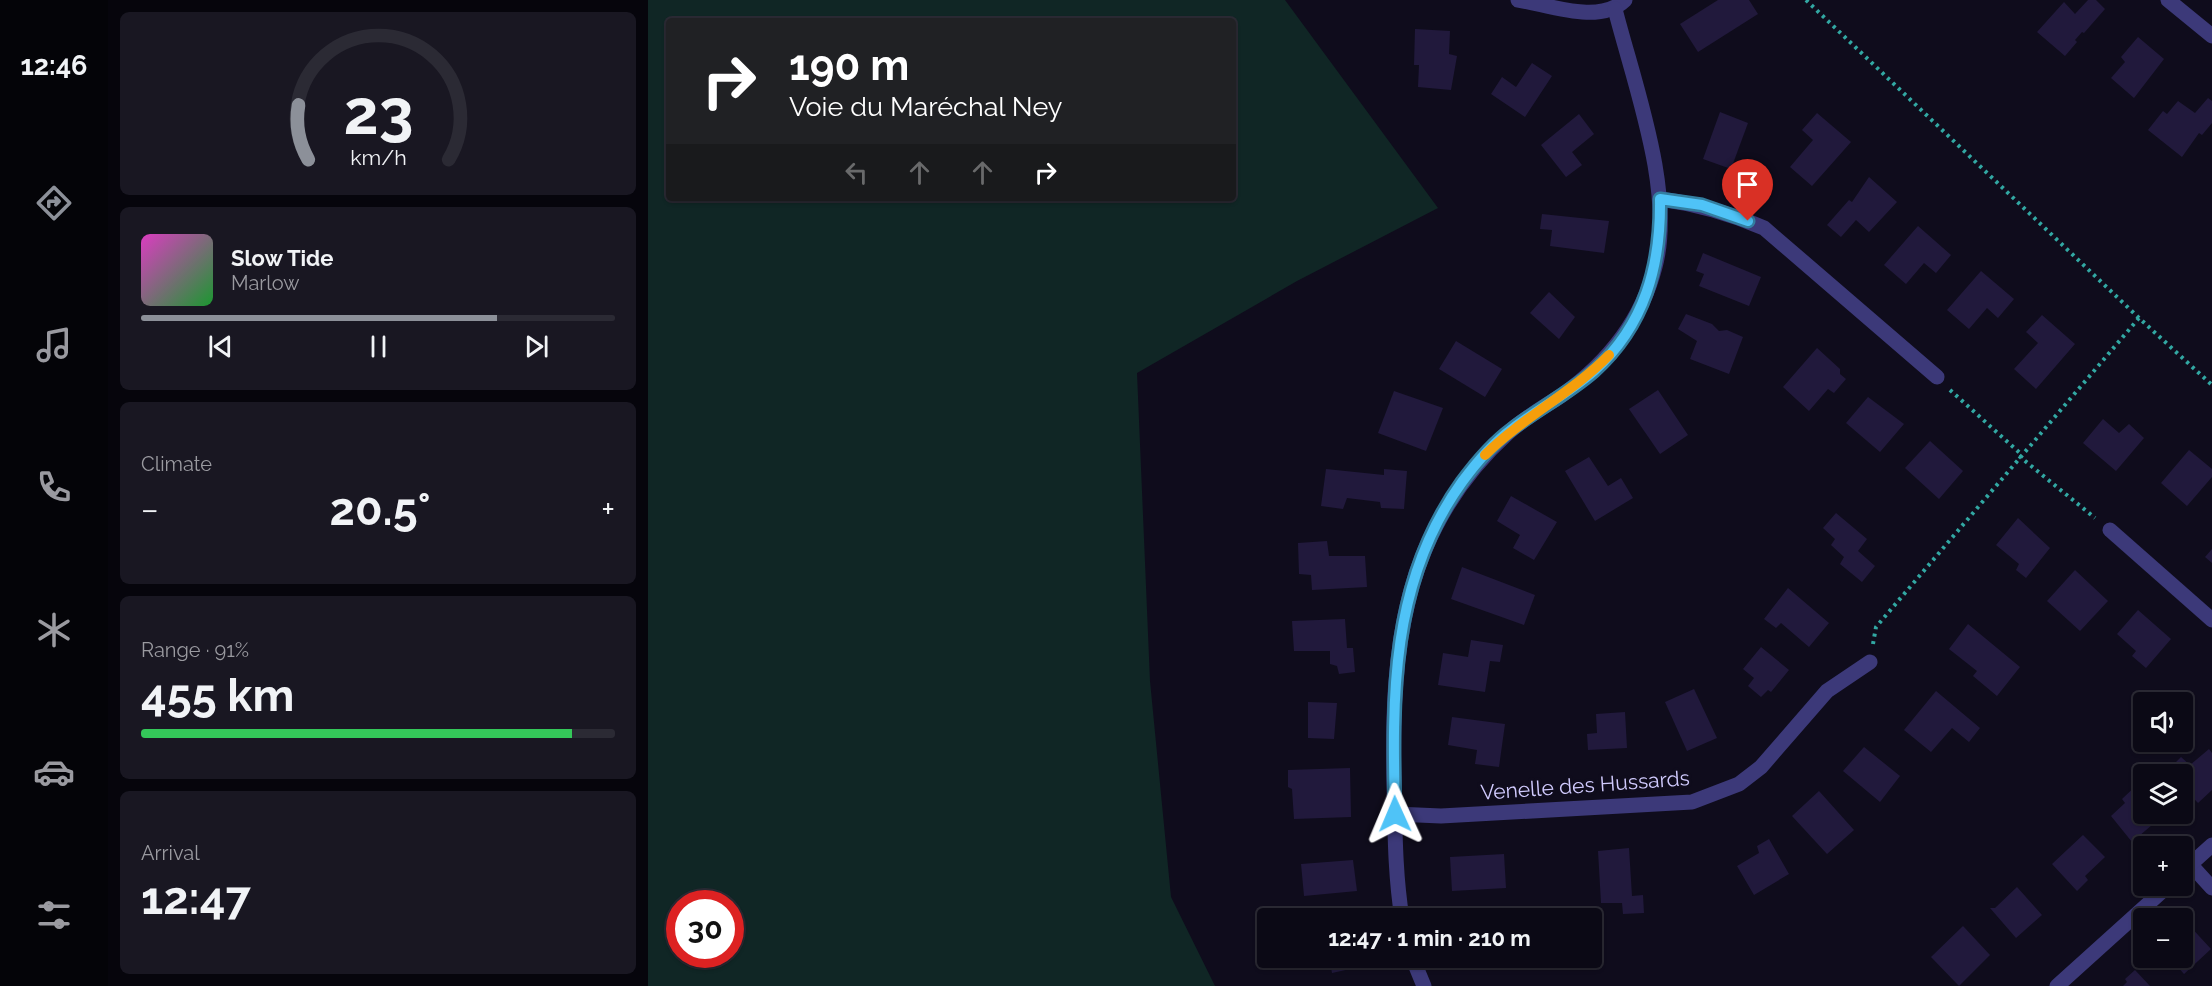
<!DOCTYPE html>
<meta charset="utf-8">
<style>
:root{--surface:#0b0915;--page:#191722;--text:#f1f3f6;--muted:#9a9aa0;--line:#2b2a34;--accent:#8c9099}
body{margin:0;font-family:Raleway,sans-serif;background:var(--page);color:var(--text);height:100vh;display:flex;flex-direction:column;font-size:22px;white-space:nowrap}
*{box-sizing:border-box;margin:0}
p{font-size:20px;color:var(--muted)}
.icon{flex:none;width:33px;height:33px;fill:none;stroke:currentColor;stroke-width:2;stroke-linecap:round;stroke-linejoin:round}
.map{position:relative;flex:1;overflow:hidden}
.side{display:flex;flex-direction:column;gap:12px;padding:12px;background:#06050c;width:540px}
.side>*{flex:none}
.guide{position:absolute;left:18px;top:18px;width:570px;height:183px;border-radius:6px;box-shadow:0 2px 4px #0004,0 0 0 2px var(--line);background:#202124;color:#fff;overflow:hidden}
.controls{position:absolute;left:1485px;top:692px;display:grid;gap:12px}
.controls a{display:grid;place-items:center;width:60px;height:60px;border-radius:6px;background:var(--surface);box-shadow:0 2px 4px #0004,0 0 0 2px var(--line);font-size:30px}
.speed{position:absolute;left:18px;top:890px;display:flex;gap:12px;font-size:30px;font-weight:700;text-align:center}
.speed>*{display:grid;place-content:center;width:78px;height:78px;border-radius:50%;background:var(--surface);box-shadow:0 2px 4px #0004,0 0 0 2px var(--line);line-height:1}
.speed .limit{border:9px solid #d22;background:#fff;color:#111}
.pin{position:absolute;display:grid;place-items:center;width:51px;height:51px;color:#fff;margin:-62px -26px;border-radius:50% 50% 50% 0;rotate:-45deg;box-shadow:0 0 6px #0007}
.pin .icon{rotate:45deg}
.me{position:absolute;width:66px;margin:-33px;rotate:359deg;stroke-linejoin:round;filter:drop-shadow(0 0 4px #0008)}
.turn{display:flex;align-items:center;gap:21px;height:126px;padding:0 24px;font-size:27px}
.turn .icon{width:78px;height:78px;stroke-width:2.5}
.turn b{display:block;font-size:42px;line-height:51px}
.lanes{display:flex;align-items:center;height:57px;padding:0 24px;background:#0003;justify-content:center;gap:30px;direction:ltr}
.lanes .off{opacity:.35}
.big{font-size:45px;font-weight:700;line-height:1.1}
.side .tile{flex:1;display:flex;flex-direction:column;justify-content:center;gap:9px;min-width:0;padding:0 21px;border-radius:9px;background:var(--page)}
.side .dial{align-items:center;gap:0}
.dial svg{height:156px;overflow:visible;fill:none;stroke:var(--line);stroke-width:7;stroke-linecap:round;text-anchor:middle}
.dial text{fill:var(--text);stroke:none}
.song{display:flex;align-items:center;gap:18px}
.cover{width:72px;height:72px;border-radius:9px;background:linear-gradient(135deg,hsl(310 70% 55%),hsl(130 70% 35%))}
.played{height:6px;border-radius:3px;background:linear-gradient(90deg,var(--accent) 75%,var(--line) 75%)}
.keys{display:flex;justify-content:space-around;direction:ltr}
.heat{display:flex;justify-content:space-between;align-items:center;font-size:33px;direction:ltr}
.charge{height:9px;border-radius:4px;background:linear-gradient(90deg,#34c759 91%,var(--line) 0)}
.trip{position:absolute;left:609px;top:908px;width:345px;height:60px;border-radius:6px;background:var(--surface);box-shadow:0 2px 4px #0004,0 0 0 2px var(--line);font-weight:700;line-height:60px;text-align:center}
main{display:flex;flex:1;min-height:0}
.tabs{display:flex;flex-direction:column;width:108px;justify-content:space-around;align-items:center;background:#040408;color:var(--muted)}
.tabs .icon{width:42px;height:42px}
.tabs .active{color:var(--accent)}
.tabs b{font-size:27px;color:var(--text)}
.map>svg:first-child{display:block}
.green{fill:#102625;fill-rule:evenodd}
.building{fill:#21193c}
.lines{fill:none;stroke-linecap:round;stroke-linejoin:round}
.path{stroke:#32a8a3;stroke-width:4;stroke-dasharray:3 4.5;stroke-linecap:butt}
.minor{stroke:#3c3979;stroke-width:15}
.route-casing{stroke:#337fa1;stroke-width:15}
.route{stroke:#4fc3f7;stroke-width:10}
.slow{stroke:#f59e0b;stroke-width:10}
.labels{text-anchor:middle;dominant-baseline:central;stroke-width:6;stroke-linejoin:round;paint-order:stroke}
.street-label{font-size:21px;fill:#d0cafd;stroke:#0f0c1c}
</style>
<main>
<nav class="tabs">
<b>12:46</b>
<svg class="icon active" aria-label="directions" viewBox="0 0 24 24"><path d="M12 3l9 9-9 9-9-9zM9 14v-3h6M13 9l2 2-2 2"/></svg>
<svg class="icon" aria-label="music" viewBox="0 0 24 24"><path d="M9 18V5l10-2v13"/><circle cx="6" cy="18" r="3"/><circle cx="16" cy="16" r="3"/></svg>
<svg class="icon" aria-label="phone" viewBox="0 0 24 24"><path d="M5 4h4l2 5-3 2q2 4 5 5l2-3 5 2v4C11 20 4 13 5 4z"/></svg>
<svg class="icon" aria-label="climate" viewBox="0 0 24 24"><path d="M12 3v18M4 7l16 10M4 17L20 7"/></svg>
<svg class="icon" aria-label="car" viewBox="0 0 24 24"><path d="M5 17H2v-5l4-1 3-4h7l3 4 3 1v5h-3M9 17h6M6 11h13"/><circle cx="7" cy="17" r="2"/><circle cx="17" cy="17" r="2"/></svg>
<svg class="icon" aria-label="filters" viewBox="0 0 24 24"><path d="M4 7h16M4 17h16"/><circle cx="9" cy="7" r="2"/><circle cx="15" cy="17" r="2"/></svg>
</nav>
<section class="side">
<div class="tile dial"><svg viewBox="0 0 100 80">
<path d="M14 69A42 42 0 1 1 86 69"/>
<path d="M14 69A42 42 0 0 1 9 41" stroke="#8c9099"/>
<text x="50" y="56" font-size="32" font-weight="700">23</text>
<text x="50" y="72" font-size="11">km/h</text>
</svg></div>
<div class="tile">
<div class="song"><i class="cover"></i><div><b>Slow Tide</b><p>Marlow</p></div></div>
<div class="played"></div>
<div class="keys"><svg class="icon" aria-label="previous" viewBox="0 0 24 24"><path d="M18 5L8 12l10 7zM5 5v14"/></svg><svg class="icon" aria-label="pause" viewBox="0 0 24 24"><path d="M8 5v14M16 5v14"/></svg><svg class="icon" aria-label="next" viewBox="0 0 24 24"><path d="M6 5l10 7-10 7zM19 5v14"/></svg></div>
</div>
<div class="tile"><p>Climate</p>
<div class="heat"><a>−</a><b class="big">20.5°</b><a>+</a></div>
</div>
<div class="tile"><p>Range · 91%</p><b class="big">455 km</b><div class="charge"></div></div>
<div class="tile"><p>Arrival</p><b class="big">12:47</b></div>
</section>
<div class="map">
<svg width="1564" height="986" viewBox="0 0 1564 986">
<rect width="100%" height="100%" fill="#0f0c1c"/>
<!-- green -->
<path class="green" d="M0 0H637L790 208 649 281 489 373 502 681 523 897 567 986H0ZM21 21H585V198H21ZM32 903H82V954H32Z"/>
<!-- building -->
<g class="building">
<path d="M1070 0H1101L1110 14 1050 52 1032 24Z"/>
<path d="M1440 0H1448L1457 9 1436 33 1434 32 1427 40 1429 42 1417 56 1389 32 1416 2 1427 14Z"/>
<path d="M767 29 802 31 801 54 809 56 803 90 770 87 771 65H766Z"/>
<path d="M1490 37 1516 59 1486 98 1463 78 1477 62 1473 57Z"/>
<path d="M884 63 904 76 877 117 843 94 854 77 868 87Z"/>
<path d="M1560 98 1564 101V123L1554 135 1551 133 1534 157 1500 130 1515 111 1519 114 1530 101 1547 113Z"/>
<path d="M1072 112 1100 123 1083 169 1055 159Z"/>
<path d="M1169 113 1203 142 1164 186 1142 167 1165 140 1154 130Z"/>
<path d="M931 114 946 134 924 152 934 165 918 177 893 145Z"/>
<path d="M1221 177 1249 202 1221 232 1208 220 1193 237 1179 225 1201 200 1204 202Z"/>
<path d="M894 214 961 221 956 253 902 246 904 230 892 229Z"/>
<path d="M1270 226 1303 255 1288 273 1276 263 1258 284 1236 265Z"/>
<path d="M1055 253 1113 277 1101 306 1051 286 1056 274 1048 271Z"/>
<path d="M1333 271 1366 299 1350 318 1339 308 1321 329 1299 310Z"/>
<path d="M901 292 927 317 911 339 882 313Z"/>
<path d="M1038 314 1064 324 1071 331 1079 330 1095 337 1081 374 1042 359 1049 341 1030 329Z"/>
<path d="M1394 315 1427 344 1388 389 1366 369 1390 343 1378 332Z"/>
<path d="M808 341 854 369 837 397 791 369Z"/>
<path d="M1169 348 1192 369V374L1198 379 1186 393 1180 389 1161 411 1135 387Z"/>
<path d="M1010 390 1040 435 1012 454 981 409Z"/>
<path d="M746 391 795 408 778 451 730 433Z"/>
<path d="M1220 397 1256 424 1232 452 1198 423Z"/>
<path d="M1455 419 1471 433 1481 424 1496 438 1468 471 1435 443Z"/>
<path d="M1282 441 1315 471 1291 499 1257 468Z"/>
<path d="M1541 450 1564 469V477L1539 506 1513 483Z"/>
<path d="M941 457 960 486 973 478 985 498 947 521 917 471Z"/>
<path d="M678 469 736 475V469L759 471 756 509 733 508 732 502 699 498 695 509 673 506Z"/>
<path d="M863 496 909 522 886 560 865 548 872 535 849 521Z"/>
<path d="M1188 513 1219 539 1210 551 1227 566 1214 582 1192 564 1196 557 1183 545 1187 539 1175 528Z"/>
<path d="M1370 518 1402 548 1378 578 1368 570 1371 564 1348 545Z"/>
<path d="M679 541 681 556H717L719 587 664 590 663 575 651 574 650 543Z"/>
<path d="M1564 549V563L1557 557Z"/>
<path d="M814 567 887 595 876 625 803 599Z"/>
<path d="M1427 570 1460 601 1432 631 1399 601Z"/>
<path d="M1140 588 1181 623 1161 647 1133 623 1128 628 1116 619Z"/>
<path d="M1490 610 1523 639 1498 668 1484 656 1488 651 1469 634Z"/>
<path d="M697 619 699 648H705L707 672 691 674 689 666 682 664V651H646L644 621Z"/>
<path d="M1320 624 1372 667 1349 696 1325 676 1329 671 1301 649Z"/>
<path d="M823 640 855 645 852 662 842 661 837 692 790 685 795 653 820 657Z"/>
<path d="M1113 647 1141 670 1123 692 1120 690 1113 697 1100 686 1106 678 1095 669Z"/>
<path d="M1046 689 1069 738 1039 751 1017 702Z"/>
<path d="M1288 691 1332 728 1321 742 1304 728 1283 752 1256 730Z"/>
<path d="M660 702 689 703 686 739 660 738Z"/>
<path d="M977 712 979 748 940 750 939 734 949 733 948 714Z"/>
<path d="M804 717 857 724 851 767 827 764 829 750 800 745Z"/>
<path d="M1216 747 1252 776 1232 802 1195 771Z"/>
<path d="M1561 749 1564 753V790L1550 803 1534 786V774H1524L1520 770 1533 757 1542 765Z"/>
<path d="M702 768 703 817 646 819 644 789 640 787V770Z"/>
<path d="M1492 782 1496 786V813H1518L1484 842 1463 816 1477 803 1474 799Z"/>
<path d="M1171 791 1206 830 1179 854 1144 816Z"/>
<path d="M1435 835 1457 857 1437 876 1440 880 1429 891 1404 864Z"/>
<path d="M1121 839 1141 874 1106 895 1089 866 1111 853 1109 846Z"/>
<path d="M981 848 984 896 995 895 996 913 975 914 974 903H953L950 851Z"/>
<path d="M856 854 858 888 804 891 802 857Z"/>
<path d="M705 860 709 891 656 896 653 864Z"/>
<path d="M1369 887 1394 915 1368 938 1342 908H1347Z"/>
<path d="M1539 923 1563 949 1536 974 1521 957H1534V927Z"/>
<path d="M1315 926 1342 955 1311 986 1283 957Z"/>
<path d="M681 957H724L725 964 684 973Z"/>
<path d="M824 957H847V958L825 962Z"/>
<path d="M1487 970 1502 986H1475L1479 982 1477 979Z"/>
</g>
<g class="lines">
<!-- path -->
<g class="path">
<path d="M1158 0 1491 318"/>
<path d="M1302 390 1373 454"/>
<path d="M1371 456 1447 518"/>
<path d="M1225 644 1228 627 1491 318 1564 385"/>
</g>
<!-- minor -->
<g class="minor">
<path d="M870 0C902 5 951 25 977 0"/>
<path d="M1520 0 1564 36"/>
<path d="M1012 199C1050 204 1081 213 1116 228L1289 377"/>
<path d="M1462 530 1564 620"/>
<path d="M747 814 793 816 1044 802 1091 784 1113 767 1179 691 1222 662"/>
<path d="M1543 865 1564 888"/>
<path d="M1534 872 1564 845"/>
<path d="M754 918C747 875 747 830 746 786 743 650 753 530 860 433 876 418 896 407 914 395 959 363 993 322 1007 267 1027 192 986 84 967 9"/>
<path d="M764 957 776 986"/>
<path d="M1409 986 1521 885"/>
</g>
</g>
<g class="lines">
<!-- route casing -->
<g class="route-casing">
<path id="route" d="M747 814C744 697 742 582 814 482 828 463 845 443 864 429 890 409 921 393 946 371 997 325 1013 265 1012 199L1054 205 1100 221"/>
</g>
<!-- route -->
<use href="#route" class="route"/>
<!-- slow -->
<path class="slow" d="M837 455C875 417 924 393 961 355"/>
</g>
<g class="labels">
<!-- street labels -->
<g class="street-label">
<text transform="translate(937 785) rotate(-4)">Venelle des Hussards</text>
</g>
</g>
</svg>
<div class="controls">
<a><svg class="icon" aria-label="sound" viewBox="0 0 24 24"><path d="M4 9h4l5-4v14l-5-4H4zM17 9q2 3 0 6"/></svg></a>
<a><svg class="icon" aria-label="layers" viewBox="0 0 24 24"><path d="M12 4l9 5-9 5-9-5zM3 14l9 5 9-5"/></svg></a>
<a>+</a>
<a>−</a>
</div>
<div class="speed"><div class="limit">30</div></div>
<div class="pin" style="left:1100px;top:221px;background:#d93025"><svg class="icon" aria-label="arrive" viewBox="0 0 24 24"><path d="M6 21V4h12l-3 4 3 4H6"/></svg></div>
<svg class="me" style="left:747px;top:814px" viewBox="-20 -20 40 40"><path d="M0-17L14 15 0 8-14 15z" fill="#4fc3f7" stroke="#fff" stroke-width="4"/></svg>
<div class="trip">12:47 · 1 min · 210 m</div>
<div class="guide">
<div class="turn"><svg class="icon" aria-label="right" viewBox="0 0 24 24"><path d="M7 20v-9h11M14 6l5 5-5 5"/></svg><div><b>190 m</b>Voie du Maréchal Ney</div></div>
<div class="lanes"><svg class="icon off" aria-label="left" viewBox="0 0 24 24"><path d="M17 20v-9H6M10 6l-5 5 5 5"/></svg><svg class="icon off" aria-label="ahead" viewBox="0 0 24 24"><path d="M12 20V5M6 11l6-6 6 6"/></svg><svg class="icon off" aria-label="ahead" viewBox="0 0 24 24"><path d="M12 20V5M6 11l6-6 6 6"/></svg><svg class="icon" aria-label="right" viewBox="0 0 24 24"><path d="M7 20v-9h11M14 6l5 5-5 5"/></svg></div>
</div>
</div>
</main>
